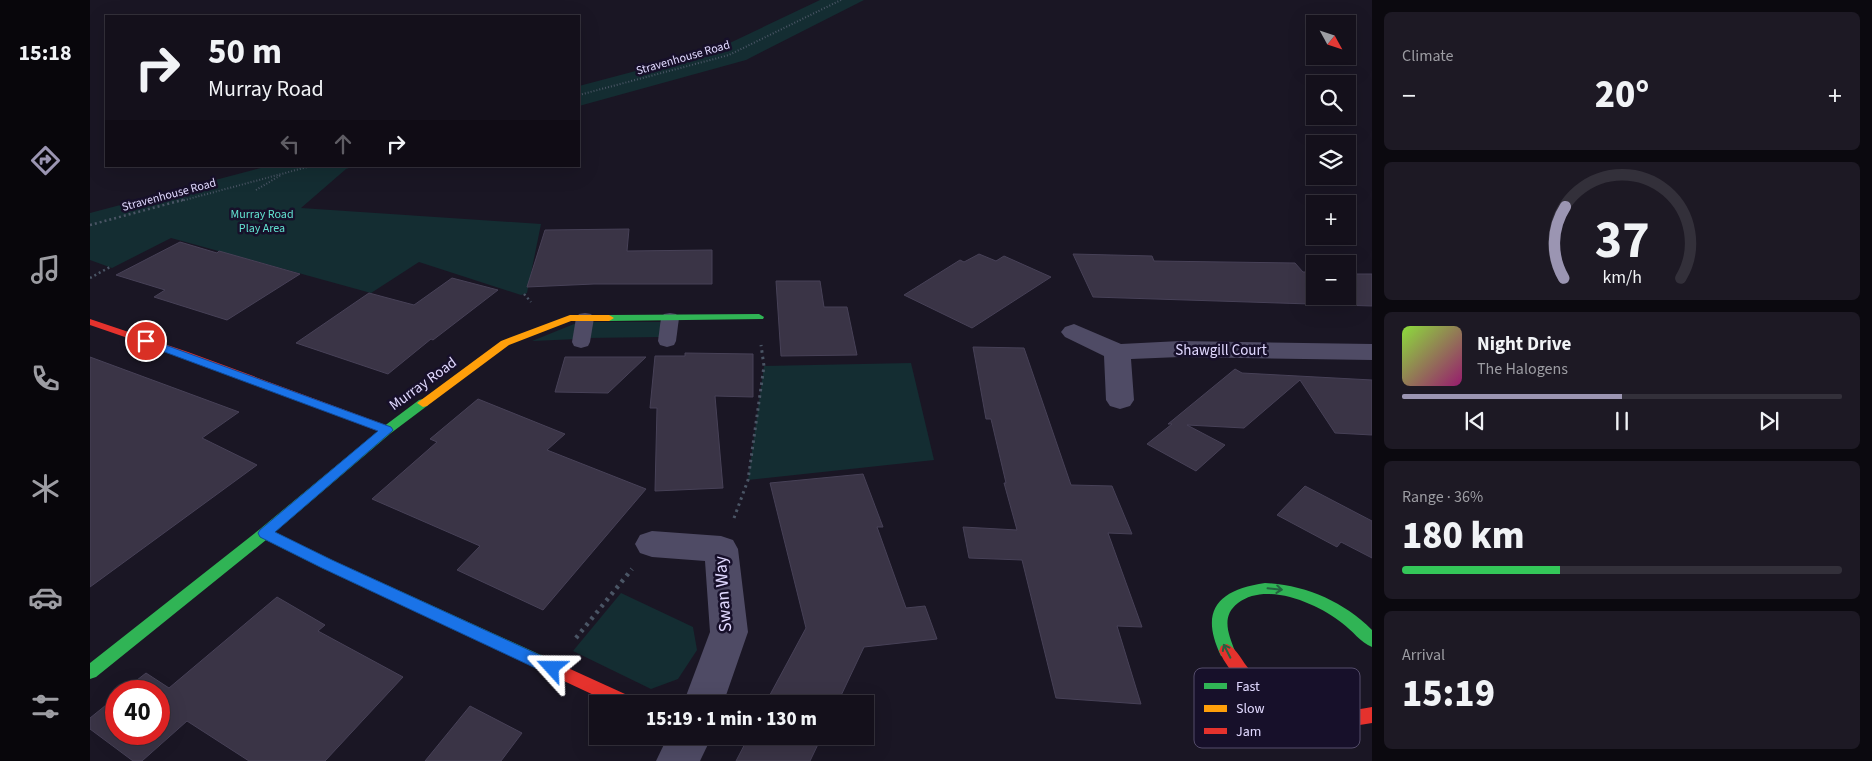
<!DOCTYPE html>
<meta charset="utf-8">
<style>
:root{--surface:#14101b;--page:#1d1924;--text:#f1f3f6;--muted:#9d9da3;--line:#33303a;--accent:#9b95b2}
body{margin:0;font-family:"Source Sans 3",sans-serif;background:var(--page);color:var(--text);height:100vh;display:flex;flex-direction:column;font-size:19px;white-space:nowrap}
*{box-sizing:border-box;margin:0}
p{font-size:16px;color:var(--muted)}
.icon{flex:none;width:28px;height:28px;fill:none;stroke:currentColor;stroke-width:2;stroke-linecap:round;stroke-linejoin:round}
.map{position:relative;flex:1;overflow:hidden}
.panel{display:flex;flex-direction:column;gap:12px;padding:12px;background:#0b090f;width:500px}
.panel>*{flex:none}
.top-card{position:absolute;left:15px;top:15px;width:475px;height:152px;border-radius:0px;box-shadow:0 5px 20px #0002,0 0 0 1px var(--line);background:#14101b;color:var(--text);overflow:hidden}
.needle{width:32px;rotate:130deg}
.buttons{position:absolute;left:1216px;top:15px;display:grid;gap:10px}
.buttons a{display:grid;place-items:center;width:50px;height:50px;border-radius:0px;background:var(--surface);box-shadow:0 5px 20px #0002,0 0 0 1px var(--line);font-size:25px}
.speed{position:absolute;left:15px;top:680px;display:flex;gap:10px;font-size:25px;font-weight:700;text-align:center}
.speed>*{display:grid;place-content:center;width:65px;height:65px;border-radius:50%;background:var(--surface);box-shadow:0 5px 20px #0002,0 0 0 1px var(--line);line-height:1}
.speed .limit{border:8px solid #d22;background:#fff;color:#111}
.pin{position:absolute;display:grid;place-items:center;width:42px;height:42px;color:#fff;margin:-21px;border:2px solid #fff;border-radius:50%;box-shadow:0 1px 5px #0007}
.me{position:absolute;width:55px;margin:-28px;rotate:294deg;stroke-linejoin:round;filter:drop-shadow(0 0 4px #0008)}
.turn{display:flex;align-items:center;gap:18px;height:105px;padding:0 20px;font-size:22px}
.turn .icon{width:65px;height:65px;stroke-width:2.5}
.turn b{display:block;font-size:35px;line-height:42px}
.lanes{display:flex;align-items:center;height:48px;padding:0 20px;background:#0003;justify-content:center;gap:25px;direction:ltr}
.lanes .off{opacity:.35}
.big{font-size:38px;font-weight:800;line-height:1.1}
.panel .card{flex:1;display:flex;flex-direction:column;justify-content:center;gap:8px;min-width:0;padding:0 18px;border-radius:8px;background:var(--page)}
.panel .dial{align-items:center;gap:0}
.dial svg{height:130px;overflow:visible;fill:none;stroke:var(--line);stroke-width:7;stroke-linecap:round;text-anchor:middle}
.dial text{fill:var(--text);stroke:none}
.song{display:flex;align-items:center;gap:15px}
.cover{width:60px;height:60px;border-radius:8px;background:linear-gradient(135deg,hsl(90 70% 55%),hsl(320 70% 35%))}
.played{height:5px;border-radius:2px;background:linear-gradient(90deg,var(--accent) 50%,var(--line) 50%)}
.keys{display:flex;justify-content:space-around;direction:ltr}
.heat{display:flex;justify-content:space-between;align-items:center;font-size:28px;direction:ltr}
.charge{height:8px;border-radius:4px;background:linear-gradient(90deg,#34c759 36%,var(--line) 0)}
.trip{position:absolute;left:499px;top:695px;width:285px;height:50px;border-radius:0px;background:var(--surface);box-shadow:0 5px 20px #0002,0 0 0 1px var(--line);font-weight:800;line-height:50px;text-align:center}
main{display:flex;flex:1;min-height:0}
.tab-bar{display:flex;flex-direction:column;width:90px;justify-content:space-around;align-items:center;background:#08060b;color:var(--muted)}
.tab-bar .icon{width:35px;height:35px}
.tab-bar .on{color:var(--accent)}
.tab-bar b{font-size:22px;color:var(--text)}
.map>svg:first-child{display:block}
.green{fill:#142d32}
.building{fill:#3a3446;stroke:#474157}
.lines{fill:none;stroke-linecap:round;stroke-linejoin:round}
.path-far3{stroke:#4a5565;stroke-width:2;stroke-dasharray:1 2;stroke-linecap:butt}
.path-far2{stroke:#4a5565;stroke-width:2.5;stroke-dasharray:2 3;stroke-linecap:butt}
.path-far1{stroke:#4a5565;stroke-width:3;stroke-dasharray:2.5 4;stroke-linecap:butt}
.path{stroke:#4a5565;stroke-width:4.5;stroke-dasharray:3 5;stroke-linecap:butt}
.lane{fill:#4f4b65;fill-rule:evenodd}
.street{fill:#4f4b65;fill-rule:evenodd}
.fast{fill:#30b455;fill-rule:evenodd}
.slow{fill:#ff9f0a;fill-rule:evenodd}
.jam{fill:#e5322d;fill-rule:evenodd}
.oneway{stroke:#246240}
.route{fill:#1a73e8;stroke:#114b97}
.labels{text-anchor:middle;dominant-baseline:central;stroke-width:5;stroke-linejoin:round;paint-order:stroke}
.far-street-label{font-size:12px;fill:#e1d9ff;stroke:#17102a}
.far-park-label{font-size:12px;fill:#62e2d0;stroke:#17102a}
.street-label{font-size:15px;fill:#e1d9ff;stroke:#17102a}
.near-street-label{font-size:18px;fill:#e1d9ff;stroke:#17102a}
.key{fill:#17102a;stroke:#544c6a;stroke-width:1}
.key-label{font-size:14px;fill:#e1d9ff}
</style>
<main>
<nav class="tab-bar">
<b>15:18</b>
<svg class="icon on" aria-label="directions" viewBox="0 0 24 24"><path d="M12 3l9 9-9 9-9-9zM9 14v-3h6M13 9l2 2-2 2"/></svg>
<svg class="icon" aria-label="music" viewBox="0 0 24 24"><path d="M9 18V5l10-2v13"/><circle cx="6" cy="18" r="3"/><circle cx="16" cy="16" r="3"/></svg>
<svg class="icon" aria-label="phone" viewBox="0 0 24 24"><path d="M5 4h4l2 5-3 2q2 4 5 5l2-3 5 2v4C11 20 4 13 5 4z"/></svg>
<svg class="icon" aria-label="climate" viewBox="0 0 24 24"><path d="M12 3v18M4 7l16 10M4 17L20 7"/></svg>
<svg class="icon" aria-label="car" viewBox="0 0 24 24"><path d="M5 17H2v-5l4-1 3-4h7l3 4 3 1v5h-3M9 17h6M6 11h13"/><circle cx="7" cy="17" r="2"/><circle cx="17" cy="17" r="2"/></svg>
<svg class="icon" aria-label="filters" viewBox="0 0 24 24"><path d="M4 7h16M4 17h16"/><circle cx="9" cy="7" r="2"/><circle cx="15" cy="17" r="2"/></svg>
</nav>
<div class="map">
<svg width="1282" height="761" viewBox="0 0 1282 761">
<rect width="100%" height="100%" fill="#1a1624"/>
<!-- green -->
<g class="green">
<path d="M730 0H774L656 60 489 106V86L625 50Z"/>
<path d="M178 166H265L256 169 211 208 451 224 437 293 431 295 329 262 281 293 81 238 22 268 0 260V213Z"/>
<path d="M489 322 487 339 442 341Z"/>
<path d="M497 322H572L571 337 494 338Z"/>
<path d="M821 363 844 460 658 480 674 366Z"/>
<path d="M531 593 603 627 607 650 588 679 561 689 483 651Z"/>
</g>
<!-- building -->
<g class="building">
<path d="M539 229 537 251 622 250V284H504L437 287 455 230Z"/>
<path d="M90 242 127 253 129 251 210 274 137 320 64 297 75 290 26 275Z"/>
<path d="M889 254 906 261 914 256 961 277 882 328 814 295 870 260 874 262Z"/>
<path d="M983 254 1062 256 1064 261 1205 263 1213 272H1225V296H1258V274H1282V306L1003 297Z"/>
<path d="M362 278 408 290 343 340 341 339 298 374 206 343 279 293 324 305Z"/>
<path d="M686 281H730L734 307H757L767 355 691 356Z"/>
<path d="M883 347 934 348 981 485 1022 486 1042 534 1018 533 1052 627 1027 626 1051 704 966 698 932 560 879 558 873 527 927 530 914 483H916L901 419H896Z"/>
<path d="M595 353 663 354V397L625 396 633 488 565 491 567 408H560L565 356H595Z"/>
<path d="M0 357 149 412 112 438 167 465 0 587Z"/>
<path d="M475 357H556L518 393 465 392Z"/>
<path d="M1145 369 1152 373 1282 380V435L1245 433 1210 380 1154 428 1097 425 1135 445 1106 471 1057 444 1082 424H1078Z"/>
<path d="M388 399 475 434 457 450 556 489 453 610 367 570 390 546 282 499 347 442 340 439Z"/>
<path d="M773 474 793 527H787L816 608 835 606 847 639 774 647 747 704H675L716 628 680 483Z"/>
<path d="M1215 486 1282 521V558L1251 542 1247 547 1187 515Z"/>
<path d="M187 597 235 625 228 631 313 677 235 761H159L97 721 52 761H43L0 729V718L26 697V734H69V691H33L56 673 79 688Z"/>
<path d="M380 706 432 733 411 761H335Z"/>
<path d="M659 736H732L720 761H646Z"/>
</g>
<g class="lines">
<!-- path-far3 -->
<g class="path-far3">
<path d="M489 95 639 55 751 0"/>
<path d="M166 190 191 175"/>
<path d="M91 201 221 166"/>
</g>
<!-- path-far2 -->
<g class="path-far2">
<path d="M0 225 96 199"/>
<path d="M0 278 20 267"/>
<path d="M434 294 441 302"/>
</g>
<!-- path-far1 -->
<path class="path-far1" d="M644 518 658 480 674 366 671 345"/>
<!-- path -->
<path class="path" d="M486 638 542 569"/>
<!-- lane -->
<g class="lane">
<path d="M495 313 501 314 504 318 500 342 498 346 491 348 484 346 482 342 486 318 489 314Z"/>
<path d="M580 313 586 314 589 318 586 341 584 345 577 347 570 345 568 341 571 318 574 314Z"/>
</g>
<!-- street -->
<g class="street">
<path d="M984 324 1031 344 1090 341 1282 344V360L1090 357 1041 359 1044 400 1040 406 1030 409 1020 406 1016 400 1014 356 975 337 971 332 975 327Z"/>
<path d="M562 531 631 536 643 540 648 549 658 632 633 704H593L620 632 615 561 562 557 550 553 545 544 550 535Z"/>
<path d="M578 736H622L610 761H566Z"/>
</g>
<!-- fast -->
<g class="fast">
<path d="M669 314 674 317 673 319 519 321 514 318 519 315Z"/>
<path d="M333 399 337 400 339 403 337 406 301 433 185 532 242 560 473 665 475 670 473 675 467 677 461 675 232 568 176 540 6 677 0 679V663L170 529 293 427 329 400Z"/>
<path d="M1175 583C1215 585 1253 601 1282 630V647C1271 643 1262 630 1252 623 1228 604 1177 581 1148 603 1131 616 1138 633 1145 651L1143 656 1137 658 1131 656C1109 610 1128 590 1175 583Z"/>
</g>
<!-- slow -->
<path class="slow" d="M480 315H519L524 318 519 321H481L419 345 337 406 333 407 327 403 411 341Z"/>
<!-- jam -->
<g class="jam">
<path d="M0 319 98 352 301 427 303 430 297 434 293 433 90 356 0 325Z"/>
<path d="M1137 644C1147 648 1152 662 1160 670 1195 706 1233 717 1282 707V723C1268 725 1254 728 1240 727 1194 722 1149 693 1129 651L1131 646Z"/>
<path d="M467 663 546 699 548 704H523L461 675 459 670 461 665Z"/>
</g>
</g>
<!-- one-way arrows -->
<defs><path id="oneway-shaft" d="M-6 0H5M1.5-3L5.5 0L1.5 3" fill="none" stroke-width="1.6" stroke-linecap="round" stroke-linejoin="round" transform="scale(1.25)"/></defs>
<g class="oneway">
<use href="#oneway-shaft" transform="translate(1185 589) rotate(6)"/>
<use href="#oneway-shaft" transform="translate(1137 651) rotate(-117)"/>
</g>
<!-- route -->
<path class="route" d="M56 338 301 427 303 430 301 432 185 532 242 560 467 663 470 668 467 673 462 675 456 673 232 568 170 537 168 533 170 530 288 431 53 344 51 341 53 339Z"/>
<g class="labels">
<!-- far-street labels -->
<g class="far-street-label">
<text transform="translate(593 58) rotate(-16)">Stravenhouse Road</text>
<text transform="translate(79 195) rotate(-15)">Stravenhouse Road</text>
</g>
<!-- far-park labels -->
<g class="far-park-label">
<text x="172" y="214">Murray Road<tspan x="172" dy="14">Play Area</tspan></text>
</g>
<!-- street labels -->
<g class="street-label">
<text x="1131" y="350">Shawgill Court</text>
<text transform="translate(333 384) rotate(-36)">Murray Road</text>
</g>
<!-- near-street labels -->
<g class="near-street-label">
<text transform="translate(633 594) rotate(-94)">Swan Way</text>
</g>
</g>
<!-- legend -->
<rect x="1104" y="668" width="166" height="80" rx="8" class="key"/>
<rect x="1114" y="683" width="23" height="6" fill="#30b455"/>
<rect x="1114" y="705" width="23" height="7" fill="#ff9f0a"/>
<rect x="1114" y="728" width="23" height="6" fill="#e5322d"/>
<g class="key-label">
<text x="1146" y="691">Fast</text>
<text x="1146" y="713">Slow</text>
<text x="1146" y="736">Jam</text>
</g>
</svg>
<div class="buttons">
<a><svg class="needle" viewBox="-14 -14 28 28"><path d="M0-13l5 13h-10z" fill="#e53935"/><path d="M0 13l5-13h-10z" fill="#9d9da3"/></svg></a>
<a><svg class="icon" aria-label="search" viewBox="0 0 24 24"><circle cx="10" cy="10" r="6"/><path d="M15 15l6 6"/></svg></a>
<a><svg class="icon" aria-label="layers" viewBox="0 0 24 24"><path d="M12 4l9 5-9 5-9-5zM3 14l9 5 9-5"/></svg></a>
<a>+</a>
<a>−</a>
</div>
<div class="speed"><div class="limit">40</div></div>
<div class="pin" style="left:56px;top:341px;background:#d93025"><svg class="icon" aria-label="arrive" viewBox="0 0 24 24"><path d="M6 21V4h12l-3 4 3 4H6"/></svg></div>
<svg class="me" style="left:462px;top:668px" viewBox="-20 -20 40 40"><path d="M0-17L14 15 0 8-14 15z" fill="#1a73e8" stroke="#fff" stroke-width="4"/></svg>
<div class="trip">15:19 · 1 min · 130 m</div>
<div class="top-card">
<div class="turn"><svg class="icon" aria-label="right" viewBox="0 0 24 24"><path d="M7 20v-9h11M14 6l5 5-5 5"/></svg><div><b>50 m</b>Murray Road</div></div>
<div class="lanes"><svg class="icon off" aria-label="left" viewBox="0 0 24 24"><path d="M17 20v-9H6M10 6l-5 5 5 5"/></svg><svg class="icon off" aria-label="ahead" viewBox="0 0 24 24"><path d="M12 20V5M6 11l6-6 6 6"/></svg><svg class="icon" aria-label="right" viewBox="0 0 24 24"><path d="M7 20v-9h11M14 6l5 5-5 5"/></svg></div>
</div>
</div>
<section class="panel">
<div class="card"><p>Climate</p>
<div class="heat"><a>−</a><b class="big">20°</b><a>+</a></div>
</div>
<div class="card dial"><svg viewBox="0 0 100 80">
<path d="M14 69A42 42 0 1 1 86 69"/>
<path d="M14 69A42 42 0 0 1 15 25" stroke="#9b95b2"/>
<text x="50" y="56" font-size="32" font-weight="700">37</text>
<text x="50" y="72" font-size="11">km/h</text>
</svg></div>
<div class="card">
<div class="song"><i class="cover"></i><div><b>Night Drive</b><p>The Halogens</p></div></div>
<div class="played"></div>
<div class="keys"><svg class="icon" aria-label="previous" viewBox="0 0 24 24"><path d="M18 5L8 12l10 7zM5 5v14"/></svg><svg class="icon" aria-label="pause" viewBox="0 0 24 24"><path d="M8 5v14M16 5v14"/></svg><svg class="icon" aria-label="next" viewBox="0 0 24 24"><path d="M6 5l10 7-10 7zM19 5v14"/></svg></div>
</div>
<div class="card"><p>Range · 36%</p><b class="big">180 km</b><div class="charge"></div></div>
<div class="card"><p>Arrival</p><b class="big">15:19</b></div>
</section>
</main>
